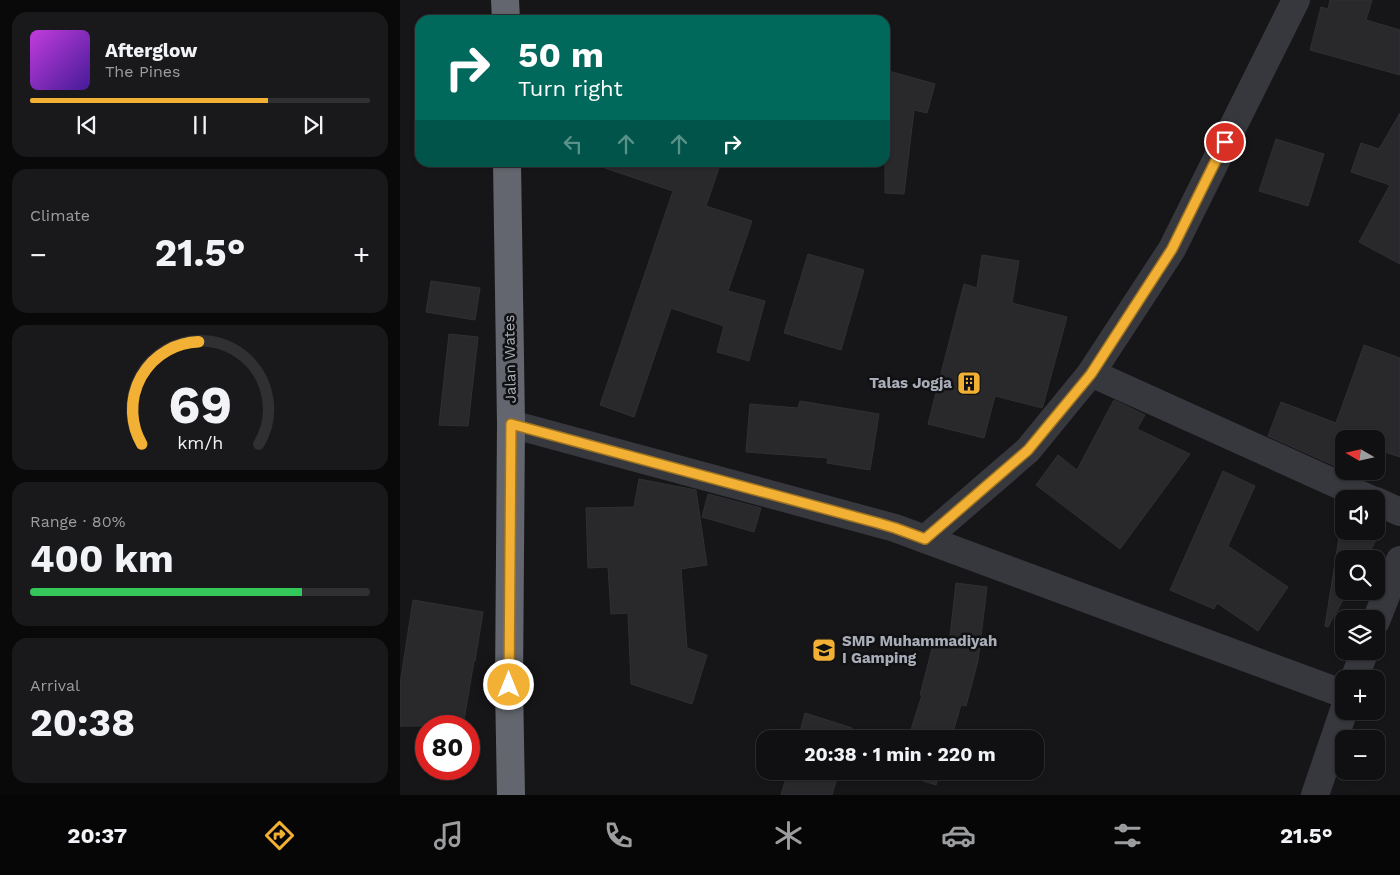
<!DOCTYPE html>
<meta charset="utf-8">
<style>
:root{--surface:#101012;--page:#19191b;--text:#f1f3f6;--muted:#9c9d9f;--line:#303032;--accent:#f2b134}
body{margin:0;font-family:"Work Sans",sans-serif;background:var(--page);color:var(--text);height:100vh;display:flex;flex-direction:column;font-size:19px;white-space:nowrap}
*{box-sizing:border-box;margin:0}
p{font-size:16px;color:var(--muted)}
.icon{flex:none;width:28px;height:28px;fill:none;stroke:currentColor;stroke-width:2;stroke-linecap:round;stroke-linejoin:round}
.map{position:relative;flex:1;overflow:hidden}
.drawer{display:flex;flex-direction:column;gap:12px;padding:12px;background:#09090a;width:400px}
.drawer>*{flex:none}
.hud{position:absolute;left:15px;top:15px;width:475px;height:152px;border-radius:15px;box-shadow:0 1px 4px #0004,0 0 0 1px var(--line);background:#00695c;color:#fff;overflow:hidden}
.needle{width:32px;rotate:279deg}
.tools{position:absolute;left:935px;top:430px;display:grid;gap:10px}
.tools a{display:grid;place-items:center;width:50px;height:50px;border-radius:10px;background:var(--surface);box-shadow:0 1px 4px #0004,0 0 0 1px var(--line);font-size:25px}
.speed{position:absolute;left:15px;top:715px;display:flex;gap:10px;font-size:25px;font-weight:700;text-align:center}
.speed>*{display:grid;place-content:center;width:65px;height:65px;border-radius:50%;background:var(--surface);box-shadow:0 1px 4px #0004,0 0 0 1px var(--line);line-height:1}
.speed .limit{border:8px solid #d22;background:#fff;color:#111}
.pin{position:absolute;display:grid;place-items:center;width:42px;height:42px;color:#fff;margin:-21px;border:2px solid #fff;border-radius:50%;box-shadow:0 1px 5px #0007}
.me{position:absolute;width:55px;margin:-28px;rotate:0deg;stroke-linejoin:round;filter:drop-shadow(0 0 4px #0008)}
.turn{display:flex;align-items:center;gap:18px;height:105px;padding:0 20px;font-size:22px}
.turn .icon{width:65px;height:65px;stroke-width:2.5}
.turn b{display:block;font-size:35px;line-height:42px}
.lanes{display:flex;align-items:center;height:48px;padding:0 20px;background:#0003;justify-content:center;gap:25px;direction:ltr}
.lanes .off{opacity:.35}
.big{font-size:38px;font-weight:700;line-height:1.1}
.drawer .widget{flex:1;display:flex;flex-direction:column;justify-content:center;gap:8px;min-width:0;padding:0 18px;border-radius:15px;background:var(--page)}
.drawer .dial{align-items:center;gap:0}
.dial svg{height:130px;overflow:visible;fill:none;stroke:var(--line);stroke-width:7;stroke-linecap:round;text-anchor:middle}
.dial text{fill:var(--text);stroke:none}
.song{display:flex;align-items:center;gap:15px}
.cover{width:60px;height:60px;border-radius:8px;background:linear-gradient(135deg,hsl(290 70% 55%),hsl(260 70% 35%))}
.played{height:5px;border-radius:2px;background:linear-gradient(90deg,var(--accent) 70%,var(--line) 70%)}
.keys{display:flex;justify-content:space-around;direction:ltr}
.heat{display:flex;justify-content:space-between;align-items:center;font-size:28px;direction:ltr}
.charge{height:8px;border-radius:4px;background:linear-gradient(90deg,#34c759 80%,var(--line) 0)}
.trip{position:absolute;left:356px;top:730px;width:288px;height:50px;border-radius:15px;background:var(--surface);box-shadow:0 1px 4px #0004,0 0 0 1px var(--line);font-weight:700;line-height:50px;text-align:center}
.tab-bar{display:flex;height:80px;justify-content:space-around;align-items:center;background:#060607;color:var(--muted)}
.tab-bar .icon{width:35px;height:35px}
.tab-bar .selected{color:var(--accent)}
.tab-bar b{font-size:22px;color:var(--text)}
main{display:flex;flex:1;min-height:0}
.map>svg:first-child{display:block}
.building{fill:#29292c;stroke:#303034}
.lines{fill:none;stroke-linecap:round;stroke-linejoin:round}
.minor{stroke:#37383d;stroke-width:28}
.highway{stroke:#63666e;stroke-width:28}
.route-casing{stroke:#9d7322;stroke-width:12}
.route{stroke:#f2b134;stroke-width:9}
.labels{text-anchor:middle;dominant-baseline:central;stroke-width:5;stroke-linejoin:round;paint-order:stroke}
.street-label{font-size:15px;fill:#a8adb8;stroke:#111113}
.poi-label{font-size:15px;font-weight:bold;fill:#a8adb8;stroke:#111113;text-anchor:end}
</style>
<main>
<section class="drawer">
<div class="widget">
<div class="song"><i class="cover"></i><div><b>Afterglow</b><p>The Pines</p></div></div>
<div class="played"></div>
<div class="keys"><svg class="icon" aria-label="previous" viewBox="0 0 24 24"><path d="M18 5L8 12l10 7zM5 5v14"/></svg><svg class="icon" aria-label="pause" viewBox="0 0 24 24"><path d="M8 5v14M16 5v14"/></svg><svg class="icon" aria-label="next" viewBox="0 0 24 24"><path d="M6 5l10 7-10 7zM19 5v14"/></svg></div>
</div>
<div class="widget"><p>Climate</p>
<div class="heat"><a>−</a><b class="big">21.5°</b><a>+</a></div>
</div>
<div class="widget dial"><svg viewBox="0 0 100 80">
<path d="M14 69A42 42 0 1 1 86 69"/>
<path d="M14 69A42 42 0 0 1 49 6" stroke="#f2b134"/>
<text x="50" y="56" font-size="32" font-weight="700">69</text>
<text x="50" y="72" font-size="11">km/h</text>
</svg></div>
<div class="widget"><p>Range · 80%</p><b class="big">400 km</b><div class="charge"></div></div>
<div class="widget"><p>Arrival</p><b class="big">20:38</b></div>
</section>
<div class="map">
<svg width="1000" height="795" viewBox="0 0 1000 795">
<rect width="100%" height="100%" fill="#161618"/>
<!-- building -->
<g class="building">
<path d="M930 0H972L966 20 1000 30V75L910 50 921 7 928 9Z"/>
<path d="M485 70 535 84 527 113 514 110 504 194 485 193Z"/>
<path d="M1000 113V264L959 242 990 185 951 172 961 143 979 149Z"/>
<path d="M876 139 924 154 908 206 859 191Z"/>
<path d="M206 162H321L306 206 352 221 328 291 365 301 349 361 317 352 324 326 271 308 234 417 200 405 273 191 205 168Z"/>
<path d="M408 254 464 270 441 350 384 333Z"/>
<path d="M582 255 619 261 612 303 667 317 643 406 642 408 595 396 584 438 528 424 564 284 577 288Z"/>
<path d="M31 281 80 288 75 320 26 312Z"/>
<path d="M49 334 78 337 68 426 39 425Z"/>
<path d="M964 345 1000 358V457L976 449V439H948L944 437V470L868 436 881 402 936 423Z"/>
<path d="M714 400 745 415 737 429 790 454 720 549 636 485 658 455 677 470Z"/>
<path d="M400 401 479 414 470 470 427 463 428 458 346 452 350 404 398 408Z"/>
<path d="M823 471 855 486 828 546 888 587 858 631 817 603 814 609 770 590Z"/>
<path d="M239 479 296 490 307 565 281 569 287 648 307 655 292 704 231 684 228 613 211 614 208 567 188 568 186 508 234 507Z"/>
<path d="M308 494 361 508 354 532 302 517Z"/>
<path d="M940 531H981L966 559H944V591H948L928 627 925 626Z"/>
<path d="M556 583 587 587 578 661 566 706 561 705 551 739H508L522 695H520L534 641 549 645Z"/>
<path d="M13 600 83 612 75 661H74L63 726H0V684Z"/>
<path d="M405 713 452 728 449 739H398Z"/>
<path d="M388 771H439L432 795H381Z"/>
<path d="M498 771H540L536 785 498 773Z"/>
</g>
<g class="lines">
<!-- minor -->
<g class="minor">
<path d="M691 373 970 499"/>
<path d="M111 424 495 528 944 694"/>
<path d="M976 501 1000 512"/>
<path d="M525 539 628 450 691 373 772 249 896 0"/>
<path d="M976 621 1000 560"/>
<path d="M954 679 965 651"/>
<path d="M915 795 944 710"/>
</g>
<!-- highway -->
<g class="highway">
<path d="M105 0 106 20"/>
<path d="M107 162 111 424 109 685 111 795"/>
</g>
</g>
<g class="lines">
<!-- route casing -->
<g class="route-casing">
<path id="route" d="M109 685 111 424 478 523 495 528 525 539 628 450 691 374 772 249 825 142"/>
</g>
<!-- route -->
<use href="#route" class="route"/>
</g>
<!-- icons -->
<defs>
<g id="building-square" transform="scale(1.25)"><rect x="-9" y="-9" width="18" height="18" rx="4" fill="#f2b134" stroke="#111113"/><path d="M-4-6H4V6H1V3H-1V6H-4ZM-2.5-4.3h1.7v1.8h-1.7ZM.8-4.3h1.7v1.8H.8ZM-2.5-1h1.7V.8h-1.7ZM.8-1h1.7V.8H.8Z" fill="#111"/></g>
<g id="school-square" transform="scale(1.25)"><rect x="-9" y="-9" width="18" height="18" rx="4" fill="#f2b134" stroke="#111113"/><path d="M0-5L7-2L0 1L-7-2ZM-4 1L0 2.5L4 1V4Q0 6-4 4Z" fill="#111"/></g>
</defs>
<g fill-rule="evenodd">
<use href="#building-square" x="569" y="383"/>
<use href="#school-square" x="424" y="650"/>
</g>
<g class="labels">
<!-- street labels -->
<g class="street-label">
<text transform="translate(110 359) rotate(-91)">Jalan Wates</text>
</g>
<!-- poi labels -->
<g class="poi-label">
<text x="552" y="383">Talas Jogja</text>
<text x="442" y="641" text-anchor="start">SMP Muhammadiyah<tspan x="442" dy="17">I Gamping</tspan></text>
</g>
</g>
</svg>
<div class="tools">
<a><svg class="needle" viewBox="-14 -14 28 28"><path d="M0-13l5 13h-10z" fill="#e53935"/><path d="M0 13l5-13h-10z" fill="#9c9d9f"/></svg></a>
<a><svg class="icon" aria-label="sound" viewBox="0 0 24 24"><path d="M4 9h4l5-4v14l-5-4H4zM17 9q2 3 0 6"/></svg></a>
<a><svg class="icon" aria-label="search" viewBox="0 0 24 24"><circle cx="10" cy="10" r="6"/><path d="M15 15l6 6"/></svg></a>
<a><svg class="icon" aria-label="layers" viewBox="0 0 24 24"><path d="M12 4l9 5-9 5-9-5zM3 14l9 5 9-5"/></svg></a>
<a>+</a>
<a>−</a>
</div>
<div class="speed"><div class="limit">80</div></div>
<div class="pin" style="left:825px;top:142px;background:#d93025"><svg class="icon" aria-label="arrive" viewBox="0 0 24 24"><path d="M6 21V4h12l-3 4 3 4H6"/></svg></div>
<svg class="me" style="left:109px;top:685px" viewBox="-20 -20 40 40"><circle r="17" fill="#f2b134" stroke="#fff" stroke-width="3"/><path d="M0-11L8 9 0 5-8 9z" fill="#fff"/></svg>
<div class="trip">20:38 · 1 min · 220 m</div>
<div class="hud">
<div class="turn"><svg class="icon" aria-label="right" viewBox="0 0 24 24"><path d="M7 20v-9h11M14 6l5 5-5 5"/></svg><div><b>50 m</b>Turn right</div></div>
<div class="lanes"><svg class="icon off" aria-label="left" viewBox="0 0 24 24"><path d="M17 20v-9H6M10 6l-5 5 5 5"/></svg><svg class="icon off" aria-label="ahead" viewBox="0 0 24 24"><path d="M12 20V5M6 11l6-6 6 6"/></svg><svg class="icon off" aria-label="ahead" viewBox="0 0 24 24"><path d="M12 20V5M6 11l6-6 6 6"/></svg><svg class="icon" aria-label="right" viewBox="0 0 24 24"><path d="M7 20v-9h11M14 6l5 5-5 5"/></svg></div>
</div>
</div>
</main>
<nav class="tab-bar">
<b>20:37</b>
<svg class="icon selected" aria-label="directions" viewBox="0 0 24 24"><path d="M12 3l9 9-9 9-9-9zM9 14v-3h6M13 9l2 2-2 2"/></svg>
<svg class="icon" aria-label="music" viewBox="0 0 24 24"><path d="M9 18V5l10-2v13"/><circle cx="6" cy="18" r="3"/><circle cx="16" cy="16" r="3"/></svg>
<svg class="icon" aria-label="phone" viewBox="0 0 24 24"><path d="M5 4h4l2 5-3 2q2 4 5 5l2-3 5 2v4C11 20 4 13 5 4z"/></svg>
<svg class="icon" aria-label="climate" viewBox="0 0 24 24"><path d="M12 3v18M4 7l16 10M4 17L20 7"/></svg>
<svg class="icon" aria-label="car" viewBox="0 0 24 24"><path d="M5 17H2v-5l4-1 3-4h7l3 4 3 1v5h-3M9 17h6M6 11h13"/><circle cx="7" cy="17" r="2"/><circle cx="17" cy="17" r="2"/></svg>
<svg class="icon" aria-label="filters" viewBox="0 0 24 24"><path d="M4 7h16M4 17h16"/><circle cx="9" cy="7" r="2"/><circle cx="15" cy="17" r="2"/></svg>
<b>21.5°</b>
</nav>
